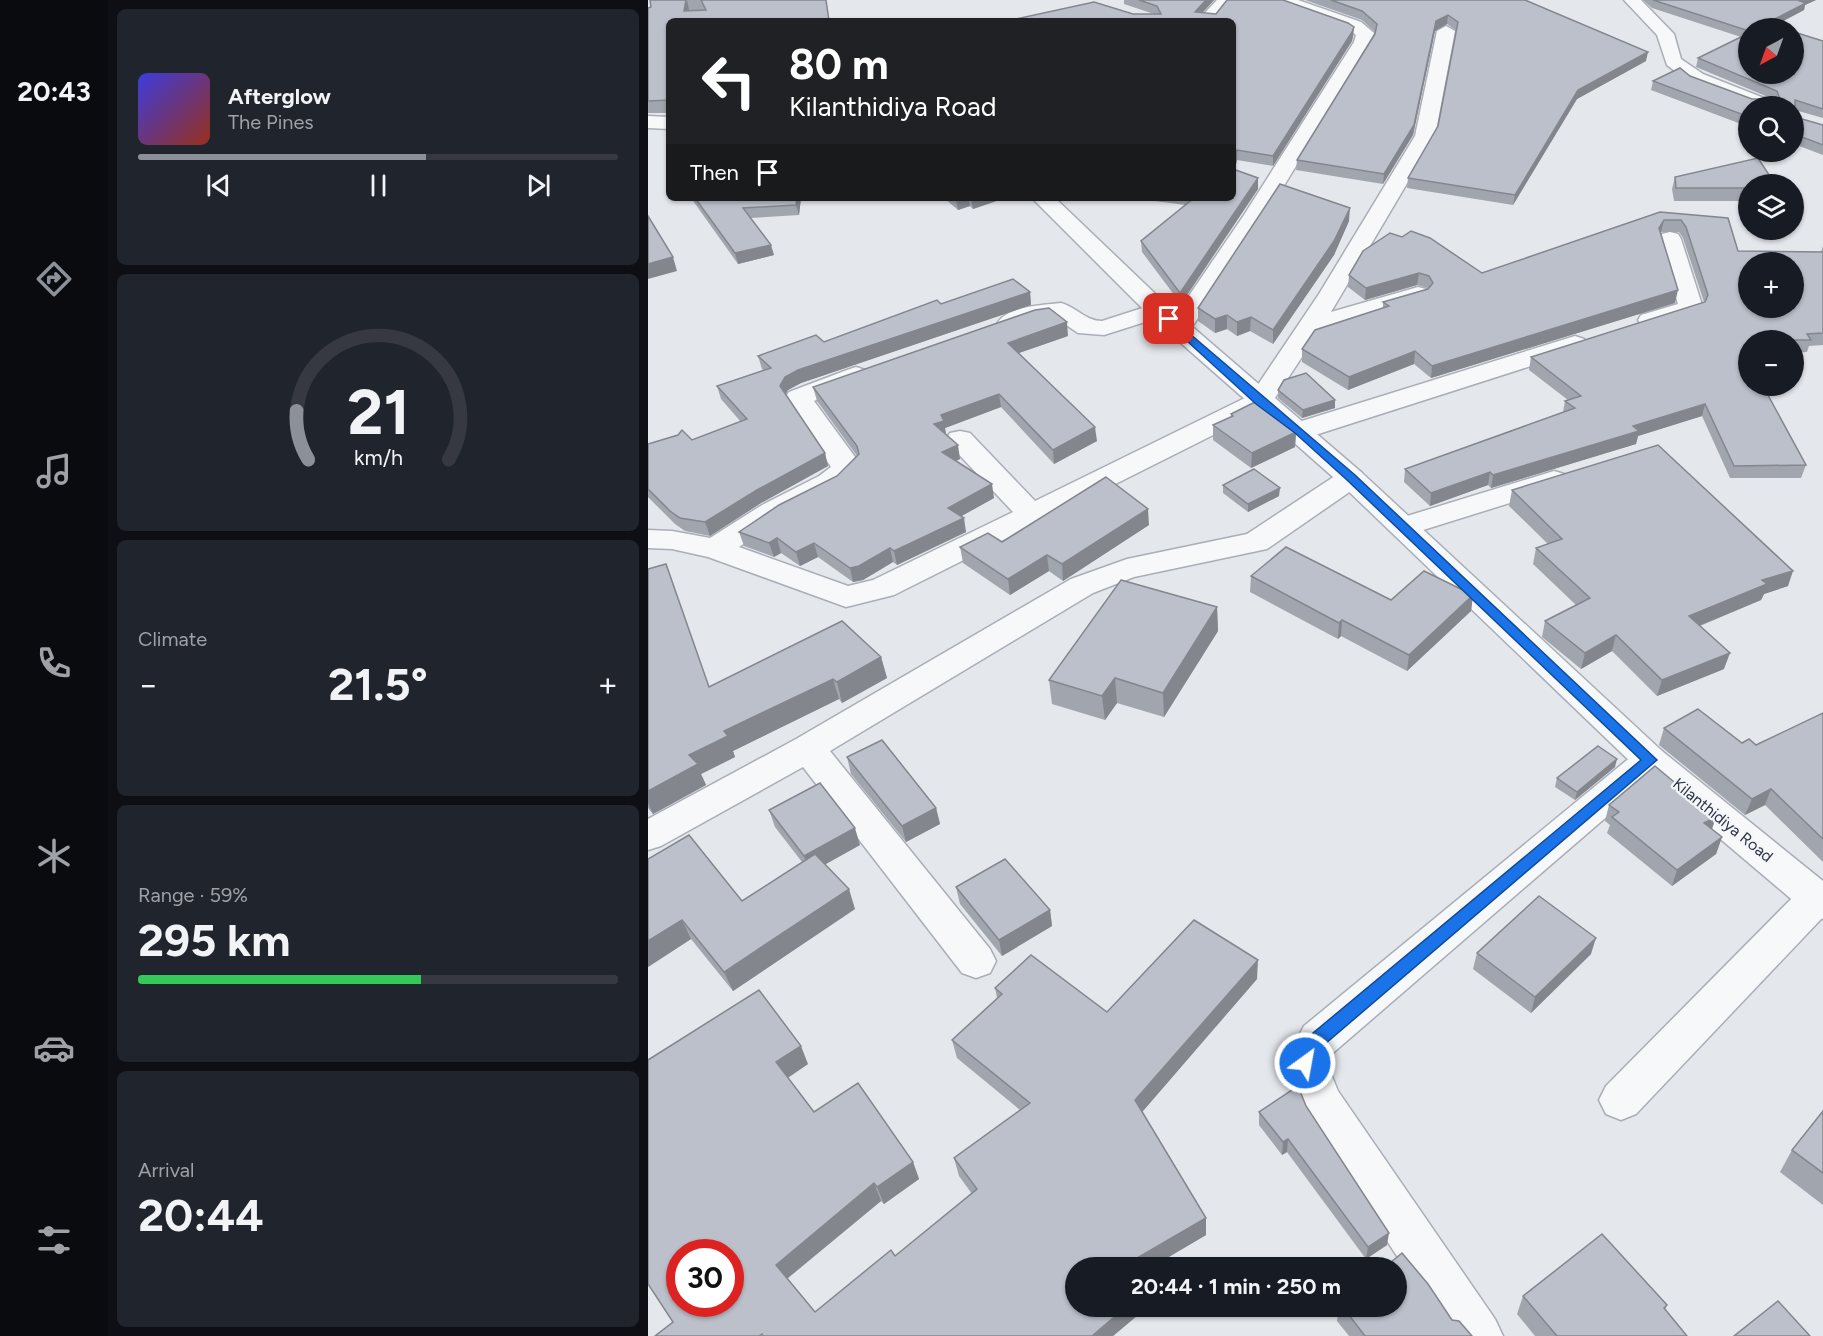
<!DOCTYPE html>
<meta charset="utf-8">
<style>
:root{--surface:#171b24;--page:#20242c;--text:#f1f3f6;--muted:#9ea1a6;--line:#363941;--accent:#8c9099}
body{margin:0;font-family:Figtree,sans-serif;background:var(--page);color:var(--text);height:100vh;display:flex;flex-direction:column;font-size:22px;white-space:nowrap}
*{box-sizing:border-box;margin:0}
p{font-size:20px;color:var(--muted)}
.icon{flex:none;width:33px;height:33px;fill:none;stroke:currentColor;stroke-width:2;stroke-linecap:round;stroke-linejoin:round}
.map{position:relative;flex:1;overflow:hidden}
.side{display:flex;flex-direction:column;gap:9px;padding:9px;background:#0d0f14;width:540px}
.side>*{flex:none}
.top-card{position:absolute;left:18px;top:18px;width:570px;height:183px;border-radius:9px;box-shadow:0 2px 4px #0004;background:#202124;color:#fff;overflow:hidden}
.needle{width:39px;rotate:221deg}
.controls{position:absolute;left:1090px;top:18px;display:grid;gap:12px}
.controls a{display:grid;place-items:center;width:66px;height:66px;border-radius:50%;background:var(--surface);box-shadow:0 2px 4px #0004;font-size:30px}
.speed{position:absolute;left:18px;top:1239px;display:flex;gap:12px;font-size:30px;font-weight:700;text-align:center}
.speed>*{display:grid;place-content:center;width:78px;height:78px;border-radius:50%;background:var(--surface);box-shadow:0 2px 4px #0004;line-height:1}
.speed .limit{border:9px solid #d22;background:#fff;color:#111}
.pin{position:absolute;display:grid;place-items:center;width:51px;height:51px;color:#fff;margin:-26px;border-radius:12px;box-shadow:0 3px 9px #0006}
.me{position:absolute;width:66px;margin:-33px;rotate:32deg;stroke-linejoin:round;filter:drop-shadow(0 0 4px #0008)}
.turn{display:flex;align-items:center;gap:21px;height:126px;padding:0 24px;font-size:27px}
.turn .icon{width:78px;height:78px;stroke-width:2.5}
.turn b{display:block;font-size:42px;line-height:51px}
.then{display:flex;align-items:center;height:57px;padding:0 24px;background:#0003;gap:12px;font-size:22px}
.big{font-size:45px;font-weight:700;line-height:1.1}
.side .widget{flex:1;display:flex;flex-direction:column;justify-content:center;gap:9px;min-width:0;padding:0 21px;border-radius:9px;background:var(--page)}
.side .dial{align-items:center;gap:0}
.dial svg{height:156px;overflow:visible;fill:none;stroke:var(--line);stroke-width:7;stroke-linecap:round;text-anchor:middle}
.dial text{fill:var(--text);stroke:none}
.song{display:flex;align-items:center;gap:18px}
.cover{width:72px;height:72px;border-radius:9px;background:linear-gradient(135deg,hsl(240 70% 55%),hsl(10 70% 35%))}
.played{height:6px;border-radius:3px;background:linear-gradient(90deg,var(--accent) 60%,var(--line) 60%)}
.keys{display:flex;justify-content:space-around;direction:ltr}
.heat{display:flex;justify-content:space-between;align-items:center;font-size:33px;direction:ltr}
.charge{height:9px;border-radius:4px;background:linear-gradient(90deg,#34c759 59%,var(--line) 0)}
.trip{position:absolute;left:417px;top:1257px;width:342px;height:60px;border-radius:30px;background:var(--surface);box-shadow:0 2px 4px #0004;font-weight:700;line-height:60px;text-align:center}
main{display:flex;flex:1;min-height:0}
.tabs{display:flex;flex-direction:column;width:108px;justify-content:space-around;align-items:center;background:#090b0e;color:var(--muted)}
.tabs .icon{width:42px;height:42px}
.tabs .on{color:var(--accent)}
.tabs b{font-size:27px;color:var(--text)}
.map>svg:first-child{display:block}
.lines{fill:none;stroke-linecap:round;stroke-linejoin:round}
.minor-casing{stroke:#a9aeb7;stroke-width:3}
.tertiary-casing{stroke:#a9aeb7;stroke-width:3}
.minor{fill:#f7f8fa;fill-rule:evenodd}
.tertiary{fill:#f7f8fa;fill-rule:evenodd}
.wall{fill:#a1a5ae}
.shaded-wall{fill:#83868d}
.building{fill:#bbc0ca;stroke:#83868d;stroke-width:1.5;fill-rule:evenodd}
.route{fill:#1a73e8;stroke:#114b97;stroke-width:1.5}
.labels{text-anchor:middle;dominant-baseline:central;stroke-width:4.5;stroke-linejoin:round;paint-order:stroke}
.street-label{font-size:16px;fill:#2b3445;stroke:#f4f6f9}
</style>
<main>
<nav class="tabs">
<b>20:43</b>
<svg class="icon on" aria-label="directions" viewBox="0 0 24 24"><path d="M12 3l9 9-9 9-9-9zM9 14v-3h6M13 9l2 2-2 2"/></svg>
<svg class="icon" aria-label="music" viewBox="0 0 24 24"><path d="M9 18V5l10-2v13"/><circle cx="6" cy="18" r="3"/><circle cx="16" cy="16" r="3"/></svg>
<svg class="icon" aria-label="phone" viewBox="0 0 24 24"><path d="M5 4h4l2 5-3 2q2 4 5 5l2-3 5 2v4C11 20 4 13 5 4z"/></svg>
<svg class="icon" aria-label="climate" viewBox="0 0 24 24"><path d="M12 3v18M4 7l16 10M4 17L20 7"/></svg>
<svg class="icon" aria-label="car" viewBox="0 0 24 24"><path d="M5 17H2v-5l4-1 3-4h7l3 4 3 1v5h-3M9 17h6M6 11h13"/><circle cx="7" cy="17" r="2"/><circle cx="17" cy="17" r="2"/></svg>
<svg class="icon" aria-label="filters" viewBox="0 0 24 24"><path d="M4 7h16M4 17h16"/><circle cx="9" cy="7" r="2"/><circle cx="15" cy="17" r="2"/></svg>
</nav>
<section class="side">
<div class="widget">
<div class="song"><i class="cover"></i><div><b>Afterglow</b><p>The Pines</p></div></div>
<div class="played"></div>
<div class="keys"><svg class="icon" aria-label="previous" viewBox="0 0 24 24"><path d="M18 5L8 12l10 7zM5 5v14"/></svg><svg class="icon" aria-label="pause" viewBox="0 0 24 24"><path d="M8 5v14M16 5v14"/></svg><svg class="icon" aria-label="next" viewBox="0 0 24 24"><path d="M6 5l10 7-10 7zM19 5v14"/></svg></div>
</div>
<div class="widget dial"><svg viewBox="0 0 100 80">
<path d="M14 69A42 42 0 1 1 86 69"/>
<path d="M14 69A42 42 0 0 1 8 44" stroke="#8c9099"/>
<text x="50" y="56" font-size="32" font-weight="700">21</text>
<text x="50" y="72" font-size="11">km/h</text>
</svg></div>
<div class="widget"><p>Climate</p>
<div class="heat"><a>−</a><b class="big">21.5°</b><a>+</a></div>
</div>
<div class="widget"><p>Range · 59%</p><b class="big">295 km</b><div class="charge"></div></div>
<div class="widget"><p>Arrival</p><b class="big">20:44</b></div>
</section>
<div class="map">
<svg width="1175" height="1336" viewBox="0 0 1175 1336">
<rect width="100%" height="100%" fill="#e4e7ec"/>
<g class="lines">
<!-- minor casing -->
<g class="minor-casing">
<g id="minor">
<path d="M569 0H586L568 21H549Z"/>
<path d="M626 0H650L713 22 726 33 724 42 618 215 540 333 531 335 522 333 519 328 596 215 706 42 708 35 701 30 628 4Z"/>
<path d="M798 26 807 31 787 136 683 312 770 287 778 289 782 294 778 299 671 331 621 407 246 595 198 607 60 557 24 549 0 548V530L24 531 62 538 114 505 171 476 183 467 137 398 141 392 199 370 208 367 217 370 221 375 217 380 166 401 210 461 212 469 191 488 134 517 91 547 200 586 225 580 365 512 302 445 298 439 302 433 312 431 322 433 387 501 603 395 671 294 767 136 789 31Z"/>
<path d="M1022 232 1030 234 1033 239 1055 308 1052 313C1034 318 1011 330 993 325L990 320 993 315 1030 304 1011 239 1014 234Z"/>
<path d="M413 303C428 307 438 321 454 321L510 303 519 305 522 310 519 315 456 335 430 333 408 318 362 329 353 327 350 322C361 306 395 305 413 303Z"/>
<path d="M927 336 936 339 940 344 936 349 661 437 651 439 641 437 637 431 641 425Z"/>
<path d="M703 469 713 472 717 478 713 484 619 549 486 577 445 593 182 751 342 949 348 961 342 973 328 978 314 973 155 767 13 846 0 850V819L148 739 423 579 479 559 599 534 693 472Z"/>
<path d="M906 471 916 474 920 480 916 486 756 536 746 534 741 527 746 520Z"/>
<path d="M1002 747 1014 751 1020 760 1014 769 686 1052 679 1064 690 1091 847 1319 855 1336H801L659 1118 636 1063 656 1026 990 751Z"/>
<path d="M1169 882 1175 884V917L988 1114 973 1120 958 1114 951 1100 958 1086 1155 887Z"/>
</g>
</g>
<!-- tertiary casing -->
<g class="tertiary-casing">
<g id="tertiary">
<path d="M976 0H993L1026 34 1033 59 1055 74 1126 102 1128 106H1103L1041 82 1019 65 1009 35Z"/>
<path d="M0 116 21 117V129L0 128Z"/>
<path d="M384 198H407L519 305 713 472 1014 751 1175 881V919L1161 914 990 769 693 484 501 315Z"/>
</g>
</g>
<!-- minor -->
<use href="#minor" class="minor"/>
<!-- tertiary -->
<use href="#tertiary" class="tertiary"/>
</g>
<!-- wall -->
<g class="wall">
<path d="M2 0H178L21 21V113H0V8L3 7Z"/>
<path d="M476 0H566L554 13 706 27 705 36 704 41 625 166 589 160 587 170 610 178V189L533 304 494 252 493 241 538 205 483 198H585V21L485 14H506L476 4Z"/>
<path d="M657 0H877L998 61 929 99 865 205 759 188 760 178 790 126 809 31 799 24 787 31 765 135 735 184 648 170 649 160 727 32 714 20Z"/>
<path d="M995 0H1168L1157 5 1156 10 1126 26 1101 28V74L1175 41V118L1147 110V117L1175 125V155L1146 144V106H1101V127L1003 90 1005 81 1042 76 1104 99H1125L1048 67 1050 58 1093 37 1004 8Z"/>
<path d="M1027 177 1101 184V201H1026L1024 189Z"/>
<path d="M43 198H153L151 215 102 218 126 255 90 264Z"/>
<path d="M296 198H357L325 209 322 206 310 210Z"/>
<path d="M1012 212 1080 218 1090 251 1173 252 1175 246V345L1161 346 1159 352 1146 353V340H1101V386H1143V387L1116 388 1158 465 1153 478H1082L1054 416 990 436 988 444 843 488 840 485 782 506 756 482 757 469 915 412 917 401 920 400 881 370 883 357 1056 302 1035 238 1031 232H1013V233L1027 303 783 378 766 364 700 390 654 362V349L735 308V302L780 289V288L769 285 717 300 700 287 701 275 715 251 834 273Z"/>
<path d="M701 221 686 255 625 344 602 331 589 336 579 329 567 333 550 321V308Z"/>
<path d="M382 292 383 305 153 383 140 390 137 395 177 453 180 466 113 503 62 536 37 531 27 524 0 497V444L44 440 93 422 73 399 69 386 115 370 114 369 110 356 176 342 293 304Z"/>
<path d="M420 336 371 353 449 441 406 464 353 407 297 428 298 435 312 459 308 461 346 498 313 516 318 532 249 565 245 562 215 580 205 582 170 557 152 566 133 553 126 557 96 546 91 532 189 476 209 456 169 401 165 387Z"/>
<path d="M630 390 687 400V408L654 418 630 398Z"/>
<path d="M583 414 648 432 647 447 603 468 565 440V425L583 417Z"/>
<path d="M575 485 631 496 600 512 575 493Z"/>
<path d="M864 490 1140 586 1116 594 1113 600 1052 626 1076 669 1009 696 964 651 933 669 894 637 897 621 928 605 885 564 888 548 900 544 861 506Z"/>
<path d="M501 525 415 581 401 571 362 595 315 563 312 547Z"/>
<path d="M0 569 61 687 233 657 239 678 194 703 191 699 85 751 87 757 53 774 58 785 5 814 0 808Z"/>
<path d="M603 576 743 600 825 595 823 611 759 671 693 636 690 639 602 592Z"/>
<path d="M569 607 570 631 516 717 469 703 457 720 404 704 401 680Z"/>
<path d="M1175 713V862L1117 805 1097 815 1011 745 1016 728 1108 745Z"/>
<path d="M199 757 288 808 292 824 258 842 203 774Z"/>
<path d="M967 767 927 800 907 787 909 778Z"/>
<path d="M961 805 1068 817 1064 830 1074 837 1068 854 1024 886 959 833 962 825 957 821Z"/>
<path d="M121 810 212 845 177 864 207 909 85 991 43 939 0 967V859L94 901 154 862 127 827Z"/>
<path d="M308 887 402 910 404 926 354 956 312 904Z"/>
<path d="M829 953 943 954 883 1013 825 969Z"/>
<path d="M609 979 494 1112 558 1218V1235L502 1268H428V1306H488L490 1315 465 1336H7L25 1322 0 1060 160 1064 140 1078 166 1112 265 1162 271 1179 236 1204 233 1201 139 1279 167 1312 247 1256 324 1194 311 1176 306 1158 372 1110 309 1058 304 1040 349 998 347 988 459 1012Z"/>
<path d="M658 1106 739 1245 718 1259 639 1152 634 1155 611 1125V1112Z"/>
<path d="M1175 1111V1205L1132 1172 1144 1150Z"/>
<path d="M875 1296 1019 1305 1017 1310 1039 1336H887L869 1314Z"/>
<path d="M691 1306H748L804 1320 824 1336H701L689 1321Z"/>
</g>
<!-- shaded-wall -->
<g class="shaded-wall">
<path d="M39 0 41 10 36 11Z"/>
<path d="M558 0H566L547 21V12Z"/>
<path d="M1154 0H1168L1157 5 1156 10 1122 28H1109Z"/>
<path d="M800 15 799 24 787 31 765 135 735 184 736 174 788 21Z"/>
<path d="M706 27 705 36 704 41 625 166V156Z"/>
<path d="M1000 52 998 61 929 99 865 205 867 195 930 90Z"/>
<path d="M589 150V160L585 176V166Z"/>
<path d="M610 178V189L533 304 532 293Z"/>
<path d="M149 198H153L151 215 148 205Z"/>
<path d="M313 198H320L322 206 310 210 308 200Z"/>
<path d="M325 198H357L325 209 323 199Z"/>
<path d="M702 208 701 221 686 255 625 344V330Z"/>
<path d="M1016 220 1013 232 1009 240 1011 228Z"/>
<path d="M123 245 126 255 90 264 87 253Z"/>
<path d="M25 257 29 271 0 279V264Z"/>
<path d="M771 273 769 285 717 300 718 288Z"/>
<path d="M1030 290 1027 303 783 378 784 366Z"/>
<path d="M382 292 383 305 153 383 140 390 135 399 132 386 137 377 150 370Z"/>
<path d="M579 315V329L567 333V319Z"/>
<path d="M603 317 602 331 589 336V322Z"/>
<path d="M419 322 420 336 362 356 360 343Z"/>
<path d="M767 351 766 364 700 390 701 377Z"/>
<path d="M351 394 353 407 297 428 298 435 286 424 293 415Z"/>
<path d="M687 400V408L654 418 655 410Z"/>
<path d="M1057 404 1054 416 990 436 988 444 843 488 845 475 985 426Z"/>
<path d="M447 427 449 441 406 464 405 450Z"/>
<path d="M648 432 647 447 603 468 604 453Z"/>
<path d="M310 445 312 459 297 466 294 452Z"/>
<path d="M177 453 180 466 113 503 62 536 57 522 109 490Z"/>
<path d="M842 472 840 485 782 506 783 493Z"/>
<path d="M344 484 346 498 303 522 300 508Z"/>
<path d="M632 488 631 496 600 512V504Z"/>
<path d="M500 509 501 525 415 581 414 564Z"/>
<path d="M316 518 318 532 249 565 246 551Z"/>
<path d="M129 538 133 553 126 557 121 543Z"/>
<path d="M166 543 170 557 152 566 148 552Z"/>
<path d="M242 548 245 562 215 580 205 582 202 568Z"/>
<path d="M399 555 401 571 362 595 360 579Z"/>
<path d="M1145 571 1140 586 1116 594 1113 600 1036 632 1041 616 1114 580Z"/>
<path d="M825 595 823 611 759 671 761 655Z"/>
<path d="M569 607 570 631 516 717 515 693Z"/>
<path d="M694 620 693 636 690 639 691 623Z"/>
<path d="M968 635 964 651 933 669 937 653Z"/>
<path d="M1082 653 1076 669 1009 696 1014 680Z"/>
<path d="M233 657 239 678 194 703 189 682Z"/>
<path d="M467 678 469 703 457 720 454 696Z"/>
<path d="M185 679 191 699 85 751 87 757 53 774 58 785 5 814 0 803V791L41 755 76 731Z"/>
<path d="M969 759 967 767 927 800 929 792Z"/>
<path d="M1123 789 1117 805 1097 815 1104 799Z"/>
<path d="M288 808 292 824 258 842 254 826Z"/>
<path d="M1068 817 1062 833 1056 823Z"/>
<path d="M207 828 212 845 162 873 156 856Z"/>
<path d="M1074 837 1068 854 1024 886 1029 870Z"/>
<path d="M201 889 207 909 85 991 76 972Z"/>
<path d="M402 910 404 926 354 956 351 940Z"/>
<path d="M34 920 43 939 0 967V941Z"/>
<path d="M948 938 943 954 883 1013 887 997Z"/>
<path d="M610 960 609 979 489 1118 487 1100Z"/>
<path d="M153 1046 160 1064 136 1080 128 1062Z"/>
<path d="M640 1139 639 1152 634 1155 635 1142Z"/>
<path d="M265 1162 271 1179 236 1204 229 1187Z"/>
<path d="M226 1183 233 1201 136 1281 128 1265Z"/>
<path d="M558 1218V1235L502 1268H472Z"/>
<path d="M741 1233 739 1245 718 1259 720 1247Z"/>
<path d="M479 1306H488L490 1315 465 1336H444Z"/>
</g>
<!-- building -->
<g class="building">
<path d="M2 0H38L36 11 58 10 53 0H178L181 21H21V100L0 101V8L3 7Z"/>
<path d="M491 0H558L547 12 568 14 579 0H635L700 23 706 27 704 32 625 156 589 150 585 166V21H359L446 2 485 14H513L509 6Z"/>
<path d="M683 0H877L1000 52 930 90 867 195 760 178 790 126 810 22 800 15 788 21 766 125 736 174 649 160 727 34 729 24 714 11Z"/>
<path d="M1005 0H1154L1152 1 1158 3 1109 28H1101V31Z"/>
<path d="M1118 24 1134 28H1110Z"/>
<path d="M1146 32 1175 41V109L1147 100V117L1175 125V145L1146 134V106H1101V117L1005 81 1032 68 1042 76 1104 99H1132L1129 91 1050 58 1101 33V74H1146Z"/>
<path d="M1110 158 1127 184H1101V188H1028L1027 177Z"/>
<path d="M585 169 610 178 532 293 493 241 546 198H585Z"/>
<path d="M632 184 702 208 686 241 625 330 603 317 589 322 579 315 567 319 550 308Z"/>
<path d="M47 198H149L148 205 95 208 123 245 87 253Z"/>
<path d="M1012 212 1080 218 1090 251 1175 252V333L1159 334 1163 340H1101V386H1115L1158 465 1086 466 1057 404 985 426 991 431 845 475 842 472 783 493 757 469 927 408 917 401 933 396 883 357 1057 302 1060 295 1038 227 1033 220H1016L1011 228 1030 290 784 366 767 351 701 377 654 349 667 330 741 306 735 302 780 289 785 283 781 276 771 273 718 288 701 275 715 251 742 233 754 237 763 231 782 238 834 273ZM1101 262H1146V308H1101Z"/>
<path d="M0 216 25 257 0 264Z"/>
<path d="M365 279 382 292 150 370 137 377 132 386 177 453 109 490 57 522 32 518 22 511 0 489V444L30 435 34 430 44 440 99 419 69 386 123 368 110 356 168 335 176 342 289 300 293 304Z"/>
<path d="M401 308 419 322 360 343 447 427 405 450 351 394 293 415 296 421 286 424 310 445 294 452 344 484 300 508 316 518 246 551 242 548 211 566 202 568 166 543 148 552 129 538 121 543 91 532 131 505 189 476 211 454 209 446 165 387 387 310Z"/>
<path d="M658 373 687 400 655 410 630 390 636 380Z"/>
<path d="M611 400 648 432 604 453 565 425 585 416 583 414Z"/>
<path d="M1010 445 1145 571 1114 580 1119 584 1041 616 1082 653 1014 680 968 635 937 653 897 621 942 598 888 548 914 539 864 490Z"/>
<path d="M606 469 632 488 600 504 575 485Z"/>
<path d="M458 477 500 509 414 564 399 555 360 579 312 547 340 533 354 542Z"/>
<path d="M638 547 743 600 776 571 825 595 761 655 694 620 691 623 603 576Z"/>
<path d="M18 564 61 687 194 621 233 657 189 682 185 679 76 731 80 736 41 755 50 764 0 791V569Z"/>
<path d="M473 580 569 607 515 693 467 678 454 696 401 680Z"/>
<path d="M1050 709 1094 743 1101 739 1108 745 1175 713V839L1123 789 1104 799 1016 728Z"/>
<path d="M234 740 288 808 254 826 199 757Z"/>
<path d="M950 746 969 759 929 792 909 778Z"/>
<path d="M1007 766 1068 817 1056 823 1074 837 1029 870 964 817 971 812 961 805Z"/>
<path d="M172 783 207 828 156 856 121 810Z"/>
<path d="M41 835 94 901 167 854 201 889 76 972 34 920 0 941V859Z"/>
<path d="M357 859 402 910 351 940 308 887Z"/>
<path d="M891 896 948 938 887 997 829 953Z"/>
<path d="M546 920 610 960 487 1100 558 1218 472 1268H428V1306H479L444 1336H115L114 1334 111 1336H7L25 1322 0 1284V1060L111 990 153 1046 128 1062 166 1112 210 1083 265 1162 229 1187 226 1183 128 1265 167 1312 243 1250 247 1256 329 1189 306 1158 382 1103 304 1040 354 994 347 988 383 955 459 1012ZM32 1252H82V1304H32Z"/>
<path d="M650 1086 658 1106 741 1233 720 1247 640 1139 635 1142 611 1112Z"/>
<path d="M1175 1111V1173L1144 1150Z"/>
<path d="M954 1234 1019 1305 1016 1308 1039 1336H909L875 1296Z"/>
<path d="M754 1253 780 1284 804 1320 811 1321 824 1336H717L694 1306H748V1268H736Z"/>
<path d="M1130 1301 1162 1336H1086Z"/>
</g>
<!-- route -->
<path class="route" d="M521 316 707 475 1009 760 677 1044 663 1069 657 1071 650 1069 648 1063 665 1033 993 760 699 480 647 433 608 404 517 321V317Z"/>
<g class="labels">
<!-- street labels -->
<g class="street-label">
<text transform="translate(1075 820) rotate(39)">Kilanthidiya Road</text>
</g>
</g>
</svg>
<div class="controls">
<a><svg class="needle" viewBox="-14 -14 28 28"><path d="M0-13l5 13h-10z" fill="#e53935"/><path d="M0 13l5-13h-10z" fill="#9ea1a6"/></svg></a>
<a><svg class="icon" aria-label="search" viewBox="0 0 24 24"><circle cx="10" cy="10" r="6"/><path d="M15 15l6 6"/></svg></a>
<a><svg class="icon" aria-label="layers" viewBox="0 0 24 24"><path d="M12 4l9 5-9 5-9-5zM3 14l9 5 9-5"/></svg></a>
<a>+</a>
<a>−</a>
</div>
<div class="speed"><div class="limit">30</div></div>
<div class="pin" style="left:521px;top:319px;background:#d93025"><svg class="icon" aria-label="arrive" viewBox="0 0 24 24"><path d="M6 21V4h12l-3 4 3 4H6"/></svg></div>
<svg class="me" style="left:657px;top:1063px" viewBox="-20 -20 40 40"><circle r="17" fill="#1a73e8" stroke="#fff" stroke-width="3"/><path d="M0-11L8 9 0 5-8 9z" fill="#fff"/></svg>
<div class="trip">20:44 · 1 min · 250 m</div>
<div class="top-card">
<div class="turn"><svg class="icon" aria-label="left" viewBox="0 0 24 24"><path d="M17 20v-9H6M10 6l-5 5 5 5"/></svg><div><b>80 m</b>Kilanthidiya Road</div></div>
<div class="then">Then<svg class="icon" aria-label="arrive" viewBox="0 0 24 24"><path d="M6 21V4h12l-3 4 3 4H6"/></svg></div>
</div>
</div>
</main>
